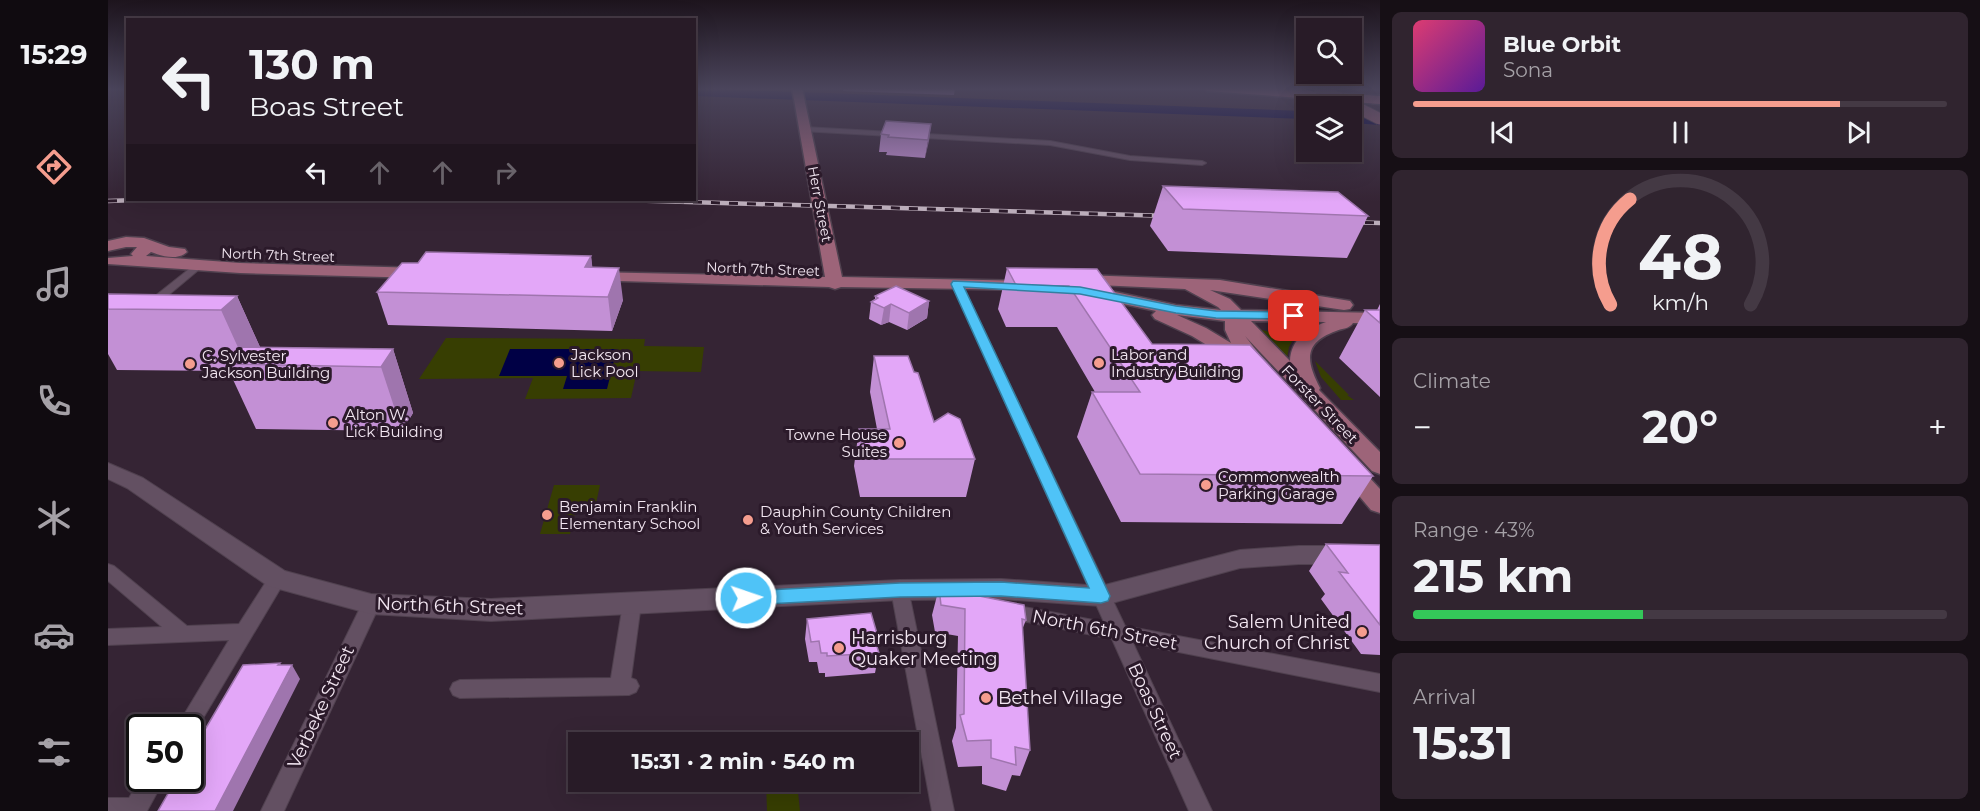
<!DOCTYPE html>
<meta charset="utf-8">
<style>
:root{--surface:#281b27;--page:#30242f;--text:#f1f3f6;--muted:#a5a1a7;--line:#443944;--accent:#f59d8e}
body{margin:0;font-family:Montserrat,sans-serif;background:var(--page);color:var(--text);height:100vh;display:flex;flex-direction:column;font-size:22px;white-space:nowrap}
*{box-sizing:border-box;margin:0}
p{font-size:20px;color:var(--muted)}
.icon{flex:none;width:33px;height:33px;fill:none;stroke:currentColor;stroke-width:2;stroke-linecap:round;stroke-linejoin:round}
.map{position:relative;flex:1;overflow:hidden}
.drawer{display:flex;flex-direction:column;gap:12px;padding:12px;background:#160f15;width:600px}
.drawer>*{flex:none}
.hud{position:absolute;left:18px;top:18px;width:570px;height:183px;border-radius:0px;box-shadow:0 6px 24px #0002,0 0 0 2px var(--line);background:#281b27;color:var(--text);overflow:hidden}
.buttons{position:absolute;left:1188px;top:18px;display:grid;gap:12px}
.buttons a{display:grid;place-items:center;width:66px;height:66px;border-radius:0px;background:var(--surface);box-shadow:0 6px 24px #0002,0 0 0 2px var(--line);font-size:30px}
.speed{position:absolute;left:18px;top:714px;display:flex;gap:12px;font-size:30px;font-weight:700;text-align:center}
.speed>*{display:grid;place-content:center;width:78px;height:78px;border-radius:50%;background:var(--surface);box-shadow:0 6px 24px #0002,0 0 0 2px var(--line);line-height:1}
.speed .limit{border:3px solid #111;border-radius:9px;background:#fff;color:#111}
.pin{position:absolute;display:grid;place-items:center;width:51px;height:51px;color:#fff;margin:-26px;border-radius:12px;box-shadow:0 3px 9px #0006}
.me{position:absolute;width:66px;margin:-33px;rotate:87deg;stroke-linejoin:round;filter:drop-shadow(0 0 4px #0008)}
.turn{display:flex;align-items:center;gap:21px;height:126px;padding:0 24px;font-size:27px}
.turn .icon{width:78px;height:78px;stroke-width:2.5}
.turn b{display:block;font-size:42px;line-height:51px}
.lanes{display:flex;align-items:center;height:57px;padding:0 24px;background:#0003;justify-content:center;gap:30px;direction:ltr}
.lanes .off{opacity:.35}
.big{font-size:45px;font-weight:700;line-height:1.1}
.drawer .card{flex:1;display:flex;flex-direction:column;justify-content:center;gap:9px;min-width:0;padding:0 21px;border-radius:9px;background:var(--page)}
.drawer .dial{align-items:center;gap:0}
.dial svg{height:156px;overflow:visible;fill:none;stroke:var(--line);stroke-width:7;stroke-linecap:round;text-anchor:middle}
.dial text{fill:var(--text);stroke:none}
.song{display:flex;align-items:center;gap:18px}
.cover{width:72px;height:72px;border-radius:9px;background:linear-gradient(135deg,hsl(340 70% 55%),hsl(270 70% 35%))}
.played{height:6px;border-radius:3px;background:linear-gradient(90deg,var(--accent) 80%,var(--line) 80%)}
.keys{display:flex;justify-content:space-around;direction:ltr}
.heat{display:flex;justify-content:space-between;align-items:center;font-size:33px;direction:ltr}
.charge{height:9px;border-radius:4px;background:linear-gradient(90deg,#34c759 43%,var(--line) 0)}
.trip{position:absolute;left:460px;top:732px;width:351px;height:60px;border-radius:0px;background:var(--surface);box-shadow:0 6px 24px #0002,0 0 0 2px var(--line);font-weight:700;line-height:60px;text-align:center}
main{display:flex;flex:1;min-height:0}
.tab-bar{display:flex;flex-direction:column;width:108px;justify-content:space-around;align-items:center;background:#100b10;color:var(--muted)}
.tab-bar .icon{width:42px;height:42px}
.tab-bar .current{color:var(--accent)}
.tab-bar b{font-size:27px;color:var(--text)}
.map>svg:first-child{display:block}
.green{fill:#373e02}
.water{fill:#000045}
.lines{fill:none;stroke-linecap:round;stroke-linejoin:round}
.river{fill:#000045;fill-rule:evenodd}
.street-casing{stroke:#50414f;stroke-width:2}
.secondary-casing{stroke:#50414f;stroke-width:2}
.primary-casing{stroke:#50414f;stroke-width:3}
.highway-casing{stroke:#50414f;stroke-width:3}
.street{fill:#635062;fill-rule:evenodd}
.secondary{fill:#635062;fill-rule:evenodd}
.primary{fill:#9d6479;fill-rule:evenodd}
.highway{fill:#c47288;fill-rule:evenodd}
.rail-casing{stroke:#bbadba;stroke-width:4.5}
.rail{stroke:#2b1a2a;stroke-width:3;stroke-dasharray:9;stroke-linecap:butt}
.primary-bridge-casing{stroke:#50414f;stroke-width:13;stroke-linecap:butt}
.primary-bridge{stroke:#9d6479;stroke-width:11}
.wall{fill:#c390d5}
.shaded-wall{fill:#9f75ae}
.building{fill:#e3a7f8;stroke:#9f75ae;stroke-width:1.5}
.route{fill:#4fc3f7;stroke:#337fa1;stroke-width:1.5}
.poi-dot{fill:#f59d8e;stroke:#2b1a2a;stroke-width:2}
.labels{text-anchor:middle;dominant-baseline:central;stroke-width:6;stroke-linejoin:round;paint-order:stroke}
.far-street-label{font-size:14px;fill:#f3e7f2;stroke:#2b1a2a}
.poi-label{font-size:15px;fill:#f3e7f2;stroke:#2b1a2a;text-anchor:start}
.street-label{font-size:15px;fill:#f3e7f2;stroke:#2b1a2a}
.near-street-label{font-size:18px;fill:#f3e7f2;stroke:#2b1a2a}
.near-poi-label{font-size:18px;fill:#f3e7f2;stroke:#2b1a2a;text-anchor:start}
</style>
<main>
<nav class="tab-bar">
<b>15:29</b>
<svg class="icon current" aria-label="directions" viewBox="0 0 24 24"><path d="M12 3l9 9-9 9-9-9zM9 14v-3h6M13 9l2 2-2 2"/></svg>
<svg class="icon" aria-label="music" viewBox="0 0 24 24"><path d="M9 18V5l10-2v13"/><circle cx="6" cy="18" r="3"/><circle cx="16" cy="16" r="3"/></svg>
<svg class="icon" aria-label="phone" viewBox="0 0 24 24"><path d="M5 4h4l2 5-3 2q2 4 5 5l2-3 5 2v4C11 20 4 13 5 4z"/></svg>
<svg class="icon" aria-label="climate" viewBox="0 0 24 24"><path d="M12 3v18M4 7l16 10M4 17L20 7"/></svg>
<svg class="icon" aria-label="car" viewBox="0 0 24 24"><path d="M5 17H2v-5l4-1 3-4h7l3 4 3 1v5h-3M9 17h6M6 11h13"/><circle cx="7" cy="17" r="2"/><circle cx="17" cy="17" r="2"/></svg>
<svg class="icon" aria-label="filters" viewBox="0 0 24 24"><path d="M4 7h16M4 17h16"/><circle cx="9" cy="7" r="2"/><circle cx="15" cy="17" r="2"/></svg>
</nav>
<div class="map">
<svg width="1272" height="811" viewBox="0 0 1272 811">
<rect width="100%" height="100%" fill="#352434"/>
<!-- green -->
<g class="green">
<path d="M1147 328 1175 336 1171 337 1173 339H1177V337L1185 340 1181 347 1179 358Z"/>
<path d="M338 338 537 339 536 346 596 347 593 372 529 371 523 398 417 399 425 378 311 379Z"/>
<path d="M1207 361 1241 395H1239L1246 400H1233L1213 377Z"/>
<path d="M446 485H492L486 513H467L462 534H432Z"/>
<path d="M703 731 704 742H656V732Z"/>
<path d="M658 782H689L692 811H659Z"/>
</g>
<!-- water -->
<path class="water" d="M402 349H509L499 389H455L459 376H391Z"/>
<g class="lines">
<!-- river -->
<g class="river">
<path d="M586 88 1198 111V119L586 96Z"/>
<path d="M1244 115 1272 117V125L1244 123Z"/>
</g>
<!-- street casing -->
<g class="street-casing">
<g id="street">
<path d="M697 127 942 141 1022 156 1094 161 1098 163 1094 165 1022 160 942 145 694 131 693 129Z"/>
<path d="M90 262 95 265 94 267 45 308H37V304Z"/>
<path d="M849 281 854 284 1017 626 1272 674V692L1025 643 1104 811H1081L1004 639 900 618 894 616 891 611 894 606 900 604 996 622 844 284Z"/>
<path d="M0 564 6 566 79 626 131 624 163 574 169 572 175 574 178 579 85 735 82 736V728H68L121 640 0 645V629L54 627 0 581Z"/>
<path d="M792 583 805 587 808 592 802 598 846 811H824L783 590 786 585Z"/>
<path d="M263 597 269 599 272 604 176 811H153L254 604 257 599Z"/>
<path d="M524 597 530 599 533 604 523 678 528 680 531 686 528 692 521 695 352 698 345 695 342 689 345 683 352 680 503 678 515 604 518 599Z"/>
<path d="M33 778H57L39 811H0V798H21Z"/>
</g>
</g>
<!-- secondary casing -->
<g class="secondary-casing">
<path id="secondary" d="M0 463 35 478 177 571 263 594 383 599 792 580 893 579 993 586 1132 550 1191 546H1272V564H1191L1132 568 993 606 893 599 792 600 383 621 263 614 160 586 19 488 0 479Z"/>
</g>
<!-- primary casing -->
<g class="primary-casing">
<g id="primary">
<path d="M684 88H694L734 277 923 281 931 286 929 290 733 287 727 289 721 287 477 280 475 277 477 274 483 272 717 277Z"/>
<path d="M1185 88H1198L1208 95 1199 97Z"/>
<path d="M18 237 36 238 61 247 77 249 79 252C69 261 54 256 43 252L38 256 132 263 314 268 322 273 314 278 132 273 0 264V258L25 256 23 254 29 247H18L0 251V241Z"/>
<path d="M974 275 1112 280 1236 300 1242 301 1245 305 1242 309 1236 310 1102 290 1122 299 1133 310 1272 313V323H1245C1241 329 1235 328 1228 331 1195 343 1198 361 1212 388L1211 390 1272 452V474L1264 471 1137 336 1162 368 1159 372H1145L1140 365 1130 364 1084 336 1047 319 1044 315 1048 311 978 296 976 292 978 288 984 287 1068 305 1113 310 1110 307 1077 289 968 284 966 280ZM1069 315 1117 321V330L1123 343 1098 328ZM1143 321 1218 322C1199 329 1183 339 1182 361Z"/>
<path d="M1238 458 1246 461 1272 489V513L1263 510 1230 471 1226 466 1230 461Z"/>
</g>
</g>
<!-- highway casing -->
<g class="highway-casing">
<path id="highway" d="M1095 88H1155L1272 96V104L1100 91Z"/>
</g>
<!-- street -->
<use href="#street" class="street"/>
<!-- secondary -->
<use href="#secondary" class="secondary"/>
<!-- primary -->
<use href="#primary" class="primary"/>
<!-- highway -->
<use href="#highway" class="highway"/>
<!-- rail casing -->
<g class="rail-casing">
<g id="rail">
<path d="M513 200 1062 216"/>
<path d="M0 201 28 200"/>
<path d="M1239 222 1272 223"/>
</g>
</g>
<!-- rail -->
<use href="#rail" class="rail"/>
<!-- primary-bridge casing -->
<g class="primary-bridge-casing">
<path id="primary-bridge" d="M1211 88 1272 119"/>
</g>
<!-- primary-bridge -->
<use href="#primary-bridge" class="primary-bridge"/>
</g>
<!-- wall -->
<g class="wall">
<path d="M735 88H847L846 95 735 91Z"/>
<path d="M778 121 823 124 817 158 778 155 779 152H771L773 134Z"/>
<path d="M1055 186 1260 216 1239 258 1060 251 1042 226Z"/>
<path d="M483 256 484 267 515 300 504 331 280 325 269 292 310 263Z"/>
<path d="M899 268 989 269 1044 344 1265 476 1234 524 1013 522 969 437 984 392H987L949 327H898L890 309Z"/>
<path d="M0 294 129 296 152 347 285 349 305 413 294 431 148 429 121 371 9 370 0 354Z"/>
<path d="M767 296 821 301 819 318 799 330 781 322 773 325 761 319 763 302 767 299Z"/>
<path d="M1272 304V397L1231 358 1257 310H1269Z"/>
<path d="M766 356 826 422 867 459 858 497H752L746 466 751 429H769L762 392Z"/>
<path d="M1218 544 1272 545V655L1253 654 1213 599 1217 594 1201 571Z"/>
<path d="M831 588 918 620 914 630 922 750 912 776 904 775 898 791 874 784V766L850 767 844 741 848 728 850 636 827 632 824 615Z"/>
<path d="M699 619 770 637 768 645 771 653 767 673 717 677V673H711L709 662H701L697 639Z"/>
</g>
<!-- shaded-wall -->
<g class="shaded-wall">
<path d="M823 124 821 141 817 158 820 140Z"/>
<path d="M483 256 487 288 477 267Z"/>
<path d="M511 268 515 300 504 331 500 297Z"/>
<path d="M129 296 156 356 138 365 113 310Z"/>
<path d="M821 301 819 318 799 330 801 313Z"/>
<path d="M783 304 781 322 773 325 776 308Z"/>
<path d="M285 349 305 413 294 431 273 367Z"/>
<path d="M172 663 179 675 184 665 192 679 125 811H107Z"/>
</g>
<!-- building -->
<g class="building">
<path d="M778 121 823 124 820 140 780 137 781 135 773 134Z"/>
<path d="M1055 186 1230 192 1260 216 1075 209Z"/>
<path d="M318 252 483 256 477 267 511 268 500 297 269 292 294 263H310Z"/>
<path d="M899 268 989 269 1044 344 1142 345 1265 476 1032 474 984 392H1032L961 286 908 285Z"/>
<path d="M788 286 821 301 801 313 783 304 776 308 763 302 770 298 767 296Z"/>
<path d="M0 294 129 296 113 310 0 309Z"/>
<path d="M1257 310H1272V323Z"/>
<path d="M134 347 285 349 273 367 117 364Z"/>
<path d="M766 356H800L806 372 810 373 826 422 840 413 852 419 867 459H756L751 429H782Z"/>
<path d="M1218 544 1272 545V625L1231 572 1240 573Z"/>
<path d="M831 588 916 605 918 620 914 619 922 750 907 747 908 765 883 758V740L859 741 852 715 856 714 857 609 833 605Z"/>
<path d="M763 613 770 637H766L771 653 719 656V653H713L711 641 703 642 699 619Z"/>
<path d="M172 663 170 665H184L107 811H50L69 778H82V755L135 665Z"/>
</g>
<!-- sky -->
<linearGradient id="sky" x2="0" y2="1"><stop stop-color="#1d141d"/><stop offset="0.44" stop-color="#4b455c"/><stop offset="1" stop-color="#4b455c" stop-opacity="0"/></linearGradient>
<rect width="1272" height="202" fill="url(#sky)"/>
<!-- route -->
<path class="route" d="M845 281 972 287 1068 306 1108 311 1186 312 1192 316 1186 319 1108 318 1068 313 972 294 856 287 1002 596 1000 601 993 603 893 596 792 597 638 605 631 603 628 598 631 593 638 591 792 583 893 582 981 588 843 284Z"/>
<!-- markers -->
<g class="poi-dot">
<circle cx="451" cy="363" r="6"/>
<circle cx="991" cy="363" r="6"/>
<circle cx="82" cy="364" r="6"/>
<circle cx="225" cy="423" r="6"/>
<circle cx="791" cy="443" r="6"/>
<circle cx="1098" cy="485" r="6"/>
<circle cx="439" cy="515" r="6"/>
<circle cx="640" cy="520" r="6"/>
<circle cx="1254" cy="632" r="6"/>
<circle cx="731" cy="648" r="6"/>
<circle cx="878" cy="698" r="6"/>
</g>
<g class="labels">
<!-- far-street labels -->
<g class="far-street-label">
<text transform="translate(712 204) rotate(79)">Herr Street</text>
<text transform="translate(170 255) rotate(2)">North 7th Street</text>
<text transform="translate(655 269) rotate(2)">North 7th Street</text>
</g>
<!-- poi labels -->
<g class="poi-label">
<text x="463" y="354">Jackson<tspan x="463" dy="17">Lick Pool</tspan></text>
<text x="1003" y="354">Labor and<tspan x="1003" dy="17">Industry Building</tspan></text>
<text x="94" y="355">C. Sylvester<tspan x="94" dy="17">Jackson Building</tspan></text>
<text x="237" y="414">Alton W.<tspan x="237" dy="17">Lick Building</tspan></text>
<text x="779" y="434" text-anchor="end">Towne House<tspan x="779" dy="17">Suites</tspan></text>
<text x="1110" y="476">Commonwealth<tspan x="1110" dy="17">Parking Garage</tspan></text>
<text x="451" y="506">Benjamin Franklin<tspan x="451" dy="17">Elementary School</tspan></text>
<text x="652" y="511">Dauphin County Children<tspan x="652" dy="17">&amp; Youth Services</tspan></text>
</g>
<!-- street labels -->
<g class="street-label">
<text transform="translate(1212 404) rotate(46)">Forster Street</text>
</g>
<!-- near-street labels -->
<g class="near-street-label">
<text transform="translate(342 606) rotate(2)">North 6th Street</text>
<text transform="translate(997 630) rotate(11)">North 6th Street</text>
<text transform="translate(213 707) rotate(-65)">Verbeke Street</text>
<text transform="translate(1047 711) rotate(65)">Boas Street</text>
</g>
<!-- near-poi labels -->
<g class="near-poi-label">
<text x="1242" y="622" text-anchor="end">Salem United<tspan x="1242" dy="21">Church of Christ</tspan></text>
<text x="743" y="638">Harrisburg<tspan x="743" dy="21">Quaker Meeting</tspan></text>
<text x="890" y="698">Bethel Village</text>
</g>
</g>
</svg>
<div class="buttons">
<a><svg class="icon" aria-label="search" viewBox="0 0 24 24"><circle cx="10" cy="10" r="6"/><path d="M15 15l6 6"/></svg></a>
<a><svg class="icon" aria-label="layers" viewBox="0 0 24 24"><path d="M12 4l9 5-9 5-9-5zM3 14l9 5 9-5"/></svg></a>
</div>
<div class="speed"><div class="limit">50</div></div>
<div class="pin" style="left:1186px;top:316px;background:#d93025"><svg class="icon" aria-label="arrive" viewBox="0 0 24 24"><path d="M6 21V4h12l-3 4 3 4H6"/></svg></div>
<svg class="me" style="left:638px;top:598px" viewBox="-20 -20 40 40"><circle r="17" fill="#4fc3f7" stroke="#fff" stroke-width="3"/><path d="M0-11L8 9 0 5-8 9z" fill="#fff"/></svg>
<div class="trip">15:31 · 2 min · 540 m</div>
<div class="hud">
<div class="turn"><svg class="icon" aria-label="left" viewBox="0 0 24 24"><path d="M17 20v-9H6M10 6l-5 5 5 5"/></svg><div><b>130 m</b>Boas Street</div></div>
<div class="lanes"><svg class="icon" aria-label="left" viewBox="0 0 24 24"><path d="M17 20v-9H6M10 6l-5 5 5 5"/></svg><svg class="icon off" aria-label="ahead" viewBox="0 0 24 24"><path d="M12 20V5M6 11l6-6 6 6"/></svg><svg class="icon off" aria-label="ahead" viewBox="0 0 24 24"><path d="M12 20V5M6 11l6-6 6 6"/></svg><svg class="icon off" aria-label="right" viewBox="0 0 24 24"><path d="M7 20v-9h11M14 6l5 5-5 5"/></svg></div>
</div>
</div>
<section class="drawer">
<div class="card">
<div class="song"><i class="cover"></i><div><b>Blue Orbit</b><p>Sona</p></div></div>
<div class="played"></div>
<div class="keys"><svg class="icon" aria-label="previous" viewBox="0 0 24 24"><path d="M18 5L8 12l10 7zM5 5v14"/></svg><svg class="icon" aria-label="pause" viewBox="0 0 24 24"><path d="M8 5v14M16 5v14"/></svg><svg class="icon" aria-label="next" viewBox="0 0 24 24"><path d="M6 5l10 7-10 7zM19 5v14"/></svg></div>
</div>
<div class="card dial"><svg viewBox="0 0 100 80">
<path d="M14 69A42 42 0 1 1 86 69"/>
<path d="M14 69A42 42 0 0 1 24 15" stroke="#f59d8e"/>
<text x="50" y="56" font-size="32" font-weight="700">48</text>
<text x="50" y="72" font-size="11">km/h</text>
</svg></div>
<div class="card"><p>Climate</p>
<div class="heat"><a>−</a><b class="big">20°</b><a>+</a></div>
</div>
<div class="card"><p>Range · 43%</p><b class="big">215 km</b><div class="charge"></div></div>
<div class="card"><p>Arrival</p><b class="big">15:31</b></div>
</section>
</main>
